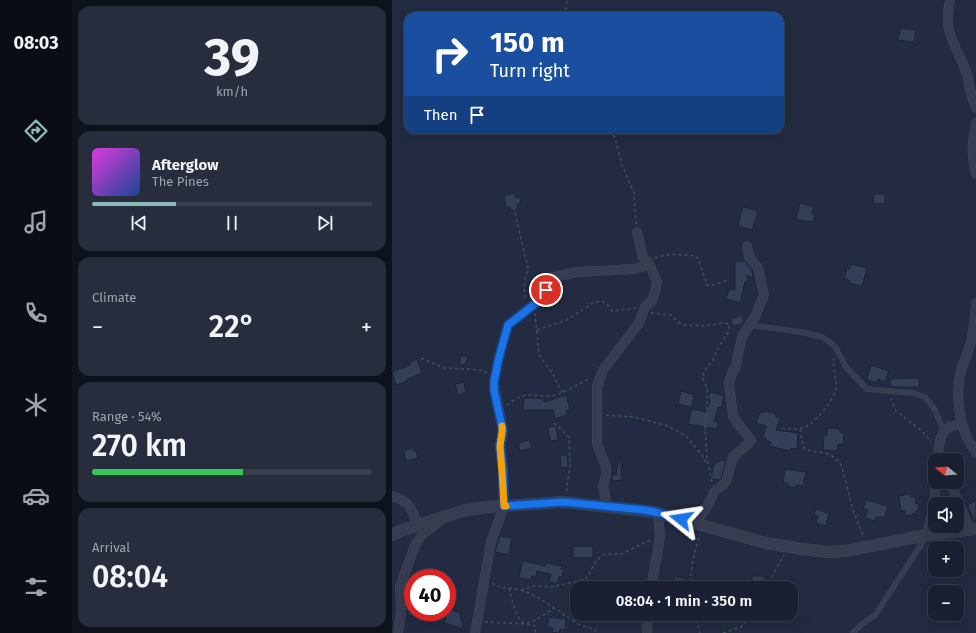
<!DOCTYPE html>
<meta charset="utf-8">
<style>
:root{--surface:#1a2031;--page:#272d3d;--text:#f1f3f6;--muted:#9fa3ab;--line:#383e4d;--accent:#8bbbb9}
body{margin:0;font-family:"Fira Sans",sans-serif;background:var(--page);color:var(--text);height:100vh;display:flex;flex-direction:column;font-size:15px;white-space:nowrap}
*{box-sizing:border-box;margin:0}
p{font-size:13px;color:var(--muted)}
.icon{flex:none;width:22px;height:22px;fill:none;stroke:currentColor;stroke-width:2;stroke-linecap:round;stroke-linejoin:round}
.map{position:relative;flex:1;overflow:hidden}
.drawer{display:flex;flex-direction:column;gap:6px;padding:6px;background:#0e121b;width:320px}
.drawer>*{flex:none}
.guide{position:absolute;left:12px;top:12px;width:380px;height:122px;border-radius:12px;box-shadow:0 4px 16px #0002,0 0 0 1px var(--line);background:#1a4fa0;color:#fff;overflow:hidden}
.needle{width:26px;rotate:287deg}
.fabs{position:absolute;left:536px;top:453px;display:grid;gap:8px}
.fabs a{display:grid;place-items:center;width:36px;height:36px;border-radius:8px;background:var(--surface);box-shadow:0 4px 16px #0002,0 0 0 1px var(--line);font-size:20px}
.speed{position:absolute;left:12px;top:569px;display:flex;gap:8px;font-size:20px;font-weight:700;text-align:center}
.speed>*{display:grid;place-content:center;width:52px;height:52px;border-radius:50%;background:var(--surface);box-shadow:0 4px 16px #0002,0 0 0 1px var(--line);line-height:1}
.speed .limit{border:6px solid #d22;background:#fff;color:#111}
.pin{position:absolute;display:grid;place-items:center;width:34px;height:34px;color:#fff;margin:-17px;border:2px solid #fff;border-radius:50%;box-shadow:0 1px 4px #0007}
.me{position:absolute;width:44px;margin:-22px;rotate:285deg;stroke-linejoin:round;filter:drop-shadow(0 0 3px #0008)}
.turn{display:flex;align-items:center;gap:14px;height:84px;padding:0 20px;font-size:18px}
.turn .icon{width:52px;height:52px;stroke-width:2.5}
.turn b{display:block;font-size:28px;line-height:34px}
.then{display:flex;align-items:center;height:38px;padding:0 20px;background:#0003;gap:8px;font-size:15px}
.big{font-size:30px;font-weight:600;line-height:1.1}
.drawer .card{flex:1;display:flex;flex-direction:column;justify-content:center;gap:6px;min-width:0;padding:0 14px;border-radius:12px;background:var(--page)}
.drawer .dial{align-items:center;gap:0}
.dial b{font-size:52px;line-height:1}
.song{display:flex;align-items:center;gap:12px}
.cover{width:48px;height:48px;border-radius:6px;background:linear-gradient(135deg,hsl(300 70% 55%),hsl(220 70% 35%))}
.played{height:4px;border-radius:2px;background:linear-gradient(90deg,var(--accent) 30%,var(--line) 30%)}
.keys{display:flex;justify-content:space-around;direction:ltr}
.heat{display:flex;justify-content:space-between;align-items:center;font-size:22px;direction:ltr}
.charge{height:6px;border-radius:3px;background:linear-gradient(90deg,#34c759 54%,var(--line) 0)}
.trip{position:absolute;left:178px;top:581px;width:228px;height:40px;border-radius:12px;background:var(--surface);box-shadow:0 4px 16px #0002,0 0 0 1px var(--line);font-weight:600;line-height:40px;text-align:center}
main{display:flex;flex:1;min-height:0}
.tabs{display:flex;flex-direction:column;width:72px;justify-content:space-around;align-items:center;background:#0a0d14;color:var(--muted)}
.tabs .icon{width:28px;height:28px}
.tabs .selected{color:var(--accent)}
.tabs b{font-size:18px;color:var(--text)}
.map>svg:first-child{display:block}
.building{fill:#333e57;stroke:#1d2437}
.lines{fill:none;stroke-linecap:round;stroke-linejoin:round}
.service-casing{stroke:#3f4659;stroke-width:5.5}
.minor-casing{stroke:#3f4659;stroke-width:10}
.tertiary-casing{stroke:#3f4659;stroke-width:12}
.path{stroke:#3d5359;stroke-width:1.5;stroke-dasharray:3 3;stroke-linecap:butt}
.service{stroke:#363d50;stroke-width:4.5}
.minor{stroke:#363d50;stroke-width:9}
.tertiary{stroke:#363d50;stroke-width:11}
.route-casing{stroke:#114b97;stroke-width:10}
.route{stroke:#1a73e8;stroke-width:7}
.slow{stroke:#f59e0b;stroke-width:7}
</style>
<main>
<nav class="tabs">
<b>08:03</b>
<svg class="icon selected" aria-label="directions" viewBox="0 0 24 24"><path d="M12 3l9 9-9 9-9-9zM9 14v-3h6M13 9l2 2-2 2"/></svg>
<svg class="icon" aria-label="music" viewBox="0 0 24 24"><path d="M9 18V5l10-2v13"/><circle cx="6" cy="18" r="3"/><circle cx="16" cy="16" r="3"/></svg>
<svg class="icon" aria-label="phone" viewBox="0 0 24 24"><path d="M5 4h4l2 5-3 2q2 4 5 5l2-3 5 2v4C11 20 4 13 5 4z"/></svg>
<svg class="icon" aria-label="climate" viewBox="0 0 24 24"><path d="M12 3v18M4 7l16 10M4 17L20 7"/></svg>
<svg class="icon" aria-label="car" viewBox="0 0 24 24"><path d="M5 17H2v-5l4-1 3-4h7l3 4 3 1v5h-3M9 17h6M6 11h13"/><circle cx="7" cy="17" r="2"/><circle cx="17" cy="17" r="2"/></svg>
<svg class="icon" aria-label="filters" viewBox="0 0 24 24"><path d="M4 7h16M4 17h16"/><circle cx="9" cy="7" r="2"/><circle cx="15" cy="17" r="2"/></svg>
</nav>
<section class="drawer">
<div class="card dial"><b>39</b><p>km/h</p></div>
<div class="card">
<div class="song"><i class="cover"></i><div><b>Afterglow</b><p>The Pines</p></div></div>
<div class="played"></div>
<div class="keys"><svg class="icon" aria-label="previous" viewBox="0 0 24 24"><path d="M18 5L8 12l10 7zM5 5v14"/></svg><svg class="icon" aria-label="pause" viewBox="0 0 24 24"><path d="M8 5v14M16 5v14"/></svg><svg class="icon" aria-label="next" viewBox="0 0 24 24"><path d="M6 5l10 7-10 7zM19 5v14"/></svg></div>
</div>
<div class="card"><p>Climate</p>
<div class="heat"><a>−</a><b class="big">22°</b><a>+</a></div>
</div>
<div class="card"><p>Range · 54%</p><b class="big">270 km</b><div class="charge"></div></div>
<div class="card"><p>Arrival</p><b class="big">08:04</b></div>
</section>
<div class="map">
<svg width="584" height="633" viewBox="0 0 584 633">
<rect width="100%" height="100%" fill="#222b41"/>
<!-- building -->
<g class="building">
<path d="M508 28 524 30 522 42 506 40Z"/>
<path d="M123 193 124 198 128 197 129 203 125 204 126 209 119 211 118 207 114 208 112 196Z"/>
<path d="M482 194H493V204L481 203Z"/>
<path d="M408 203 422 207 420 214 423 215 421 222 416 221 415 222 404 219Z"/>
<path d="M351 207 366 211 360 230 346 226Z"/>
<path d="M353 261 360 271 361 278 355 275V282H353L348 303 334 299 337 289 343 290V262Z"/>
<path d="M459 264 475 268 470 286 457 283V280L452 279 455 268 458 269Z"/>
<path d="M350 315 352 323 341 326 339 319Z"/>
<path d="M69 355 76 357 73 365 67 364Z"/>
<path d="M25 359 30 373 15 379 17 380 4 385 0 372 18 365 17 363Z"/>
<path d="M479 365 497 371 493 382 486 379 484 383 475 379Z"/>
<path d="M527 378V387H499L498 379Z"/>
<path d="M72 382 74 393 66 395 63 384Z"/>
<path d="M289 391 302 395 300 407 286 404Z"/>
<path d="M318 392 332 396 329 408 326 407 322 421 326 422 325 429 296 424 300 409 314 412 318 400 316 399Z"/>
<path d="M174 395 178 409 174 411 175 415 163 419 161 410H131L132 398 152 399V402Z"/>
<path d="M372 411 384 414V417L388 418 384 430 406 433 405 449 399 448V451L377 446 379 442 373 440 374 439 371 438 374 426 364 423 368 412 371 413Z"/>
<path d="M164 426 166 440 158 441 156 427Z"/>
<path d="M435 428 448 429V432L452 433 451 445 446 444 445 451 431 450 432 435H435Z"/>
<path d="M138 440 140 448 128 451 126 443Z"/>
<path d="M21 448 22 451H24L26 458 14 461 12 451Z"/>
<path d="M168 455H175L176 467 169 468Z"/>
<path d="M327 460 334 461 329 479 327 480 319 479 322 464H324V461L327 462Z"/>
<path d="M226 462H229L230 480 220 481V475H224Z"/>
<path d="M393 469 414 472 411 486 404 485V488L396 486V483H391Z"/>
<path d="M518 494 519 497 523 496 524 504 526 503 527 511H524V513L520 514 521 515 513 516V510L509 511 507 496Z"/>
<path d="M474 500 496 506 492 518 488 516 487 518 484 517 483 521 473 518 476 510 471 509Z"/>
<path d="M584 501V522H583L575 505Z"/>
<path d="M424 509 437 513 434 526 424 523 426 516 422 515Z"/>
<path d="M108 536 120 538 117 555 103 552Z"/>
<rect x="181" y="546" width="20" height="12"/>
<path d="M131 561 153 566 154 563 170 566 169 569H172L170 577 167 576 166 583 157 582 159 574 145 571 144 577 140 576 139 580 127 578Z"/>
<path d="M283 576 296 580 294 588H280Z"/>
<path d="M360 576H372L373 585H360Z"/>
<path d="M56 609 69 613 68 617H70L69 621 71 622 70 628 52 623Z"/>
<path d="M157 617 174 619 173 630 168 629 167 633 160 632 161 628 155 627Z"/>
</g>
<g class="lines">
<!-- service casing -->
<g class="service-casing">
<g id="service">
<path d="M357 325 409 332 430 337 439 343 444 348 454 367 475 389 521 393 533 397 543 410 552 431"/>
<path d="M461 633 469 625 484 614 534 537"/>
</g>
</g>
<!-- minor casing -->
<g class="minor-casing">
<g id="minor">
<path d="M558 0C550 34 565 45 575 74 577 79 577 85 578 90 580 96 582 102 584 108"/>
<path d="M584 123C580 144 579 153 584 174"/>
<path d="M584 303C583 317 582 331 578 345 575 357 568 368 567 380 565 397 567 419 574 435 576 441 581 447 584 453"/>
<path d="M545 460C546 453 548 433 554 429 559 425 565 425 570 425"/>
<path d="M558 482 578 530"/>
<path d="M0 496C17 500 22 511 25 527"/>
<path d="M215 506 211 486 214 475V467L205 444V386L211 370 247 323 253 307 260 300 263 292 265 282 263 277 256 262 251 258 245 232"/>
<path d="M300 522 307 517 315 507 322 492 334 482 341 457 356 444 359 440 346 424 341 416 337 383 340 373 344 366 348 345 351 335 363 317 372 295 366 268 357 257 355 246"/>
<path d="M535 535 542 506 544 482"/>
<path d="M259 588 268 537 266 513"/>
<path d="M6 633 9 612 8 587 23 545 30 535 50 519"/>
<path d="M83 633 99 542 112 506 111 470 108 448 111 431 103 390 102 382 107 357 116 325 144 303 153 293 157 281 161 277 186 272 242 269 257 265"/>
<path d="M255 633 256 614"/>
</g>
</g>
<!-- tertiary casing -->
<g class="tertiary-casing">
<path id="tertiary" d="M0 535 11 530 74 510 96 507 171 502 263 512 374 543 410 549 436 552 453 551 535 535 584 529"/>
</g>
<!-- path -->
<g class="path">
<path d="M173 16 175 0"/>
<path d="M218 130 223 138 230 165 242 193 244 224"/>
<path d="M123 213 136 268 132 285 133 301"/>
<path d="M263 258 278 254 303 256 306 258 315 285 318 286 336 280"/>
<path d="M143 313 147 355 161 374 166 385 171 392"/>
<path d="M259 313 279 315 289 324 295 325H303L311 326 332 323 337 324 336 333 327 346 320 362 313 370 310 377 315 388V411L313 426 315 458 320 482"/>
<path d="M145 330 175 320 201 303 209 301 214 303 220 311 245 308"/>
<path d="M29 358 52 368 90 370 95 373"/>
<path d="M499 398 504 411 530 431 539 442"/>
<path d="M115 405C122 400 130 394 140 395 146 395 153 397 159 396 172 393 186 385 198 378"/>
<path d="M214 415 242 417 276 426 295 437 310 455 315 465"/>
<path d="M162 423 177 437 178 466 174 493"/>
<path d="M390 428C396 429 405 430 411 428 423 424 442 400 444 388 445 377 440 369 442 358"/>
<path d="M408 429 411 446 413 449C428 454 441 450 450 467L460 507 472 538"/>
<path d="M100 583C109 590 122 587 132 591 152 599 168 613 185 623 193 628 201 627 207 633"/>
<path d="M117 588C119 597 124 619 133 624 136 625 140 625 143 626V633"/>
<path d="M299 588C298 568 302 554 308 534"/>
<path d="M374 588 392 555"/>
<path d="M129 590 141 586 160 587 194 579 204 561 210 556 213 554H230L260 539"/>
<path d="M302 614 308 633"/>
<path d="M93 622 133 624 144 620 162 608"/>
<path d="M331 633 349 627 360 614"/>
</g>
<!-- service -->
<use href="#service" class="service"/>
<!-- minor -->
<use href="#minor" class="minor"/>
<!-- tertiary -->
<use href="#tertiary" class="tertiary"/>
</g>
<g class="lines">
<!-- route casing -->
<g class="route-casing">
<path id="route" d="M154 290 144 303 116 325 107 357 102 382V390L111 431 108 444 111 470 112 506 171 502 252 510 263 512 289 519"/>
</g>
<!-- route -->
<use href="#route" class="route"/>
<!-- slow -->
<path class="slow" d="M110 426C111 434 108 440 108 448 110 468 111 487 112 506H114"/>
</g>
</svg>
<div class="fabs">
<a><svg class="needle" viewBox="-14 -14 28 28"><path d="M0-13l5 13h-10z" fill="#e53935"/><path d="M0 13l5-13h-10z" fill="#9fa3ab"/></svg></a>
<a><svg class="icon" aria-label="sound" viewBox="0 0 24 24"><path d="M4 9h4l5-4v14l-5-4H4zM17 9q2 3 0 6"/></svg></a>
<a>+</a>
<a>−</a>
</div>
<div class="speed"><div class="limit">40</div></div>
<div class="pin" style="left:154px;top:290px;background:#d93025"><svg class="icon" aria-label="arrive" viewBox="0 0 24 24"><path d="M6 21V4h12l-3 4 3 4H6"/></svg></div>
<svg class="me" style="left:289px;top:519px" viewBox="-20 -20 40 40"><path d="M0-17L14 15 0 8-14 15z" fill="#1a73e8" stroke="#fff" stroke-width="4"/></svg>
<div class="trip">08:04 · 1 min · 350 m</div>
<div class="guide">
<div class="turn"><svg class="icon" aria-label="right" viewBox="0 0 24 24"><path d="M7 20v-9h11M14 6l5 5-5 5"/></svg><div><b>150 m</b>Turn right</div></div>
<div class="then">Then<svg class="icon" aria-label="arrive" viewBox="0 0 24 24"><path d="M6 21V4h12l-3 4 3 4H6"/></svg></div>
</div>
</div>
</main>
